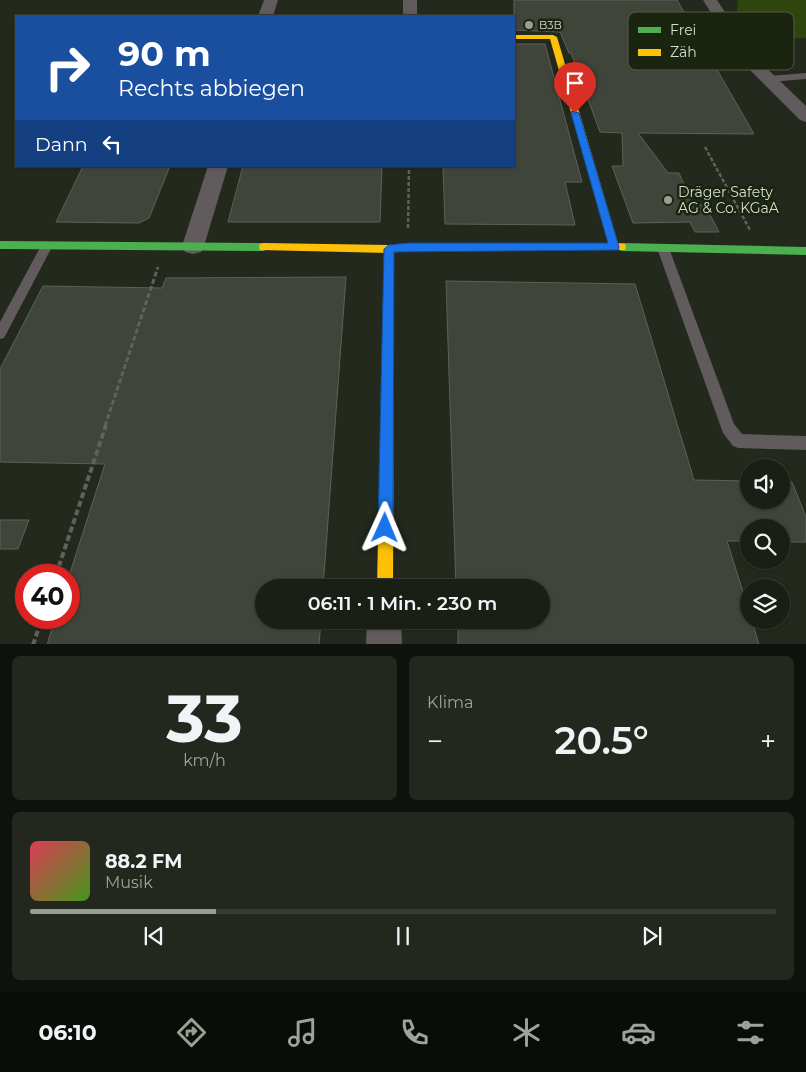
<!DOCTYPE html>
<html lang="de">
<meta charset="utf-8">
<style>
:root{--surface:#1a1f15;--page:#23271e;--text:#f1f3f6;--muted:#9fa2a0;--line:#383d34;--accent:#989f91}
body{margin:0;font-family:Montserrat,sans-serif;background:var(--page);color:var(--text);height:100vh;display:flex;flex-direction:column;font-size:19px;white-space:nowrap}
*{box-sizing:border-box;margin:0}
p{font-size:16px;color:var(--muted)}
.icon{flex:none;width:28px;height:28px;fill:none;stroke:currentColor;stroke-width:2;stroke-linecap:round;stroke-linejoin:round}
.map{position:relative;height:644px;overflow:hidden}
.drawer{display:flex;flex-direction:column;gap:12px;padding:12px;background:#0e110c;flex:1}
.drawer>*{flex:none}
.top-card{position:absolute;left:15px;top:15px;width:500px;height:152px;border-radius:0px;box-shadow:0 1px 4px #0004,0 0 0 1px var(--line);background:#1a4fa0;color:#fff;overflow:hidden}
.buttons{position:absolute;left:740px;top:459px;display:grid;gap:10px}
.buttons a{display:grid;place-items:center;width:50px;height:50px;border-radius:50%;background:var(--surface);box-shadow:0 1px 4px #0004,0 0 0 1px var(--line);font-size:25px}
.speed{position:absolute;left:15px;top:564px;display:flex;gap:10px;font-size:25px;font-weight:700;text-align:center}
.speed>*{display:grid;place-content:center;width:65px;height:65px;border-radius:50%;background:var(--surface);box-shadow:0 1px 4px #0004,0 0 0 1px var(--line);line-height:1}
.speed .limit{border:8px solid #d22;background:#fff;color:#111}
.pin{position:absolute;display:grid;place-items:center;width:42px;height:42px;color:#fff;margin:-51px -21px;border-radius:50% 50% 50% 0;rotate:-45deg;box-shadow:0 0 5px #0007}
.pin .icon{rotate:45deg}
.me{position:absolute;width:55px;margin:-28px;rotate:1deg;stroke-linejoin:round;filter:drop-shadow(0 0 4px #0008)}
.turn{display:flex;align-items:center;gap:18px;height:105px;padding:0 20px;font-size:22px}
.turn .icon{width:65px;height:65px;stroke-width:2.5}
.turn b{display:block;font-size:35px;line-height:42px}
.then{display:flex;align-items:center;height:48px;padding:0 20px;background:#0003;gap:10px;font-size:19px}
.big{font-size:38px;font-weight:600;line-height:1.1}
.drawer .widget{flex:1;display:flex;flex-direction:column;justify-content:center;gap:8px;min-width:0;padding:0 18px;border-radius:8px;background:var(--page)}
.drawer .dial{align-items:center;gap:0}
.dial b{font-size:65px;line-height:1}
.song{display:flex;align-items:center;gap:15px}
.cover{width:60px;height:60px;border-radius:8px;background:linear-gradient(135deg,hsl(350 70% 55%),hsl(100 70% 35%))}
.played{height:5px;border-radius:2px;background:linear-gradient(90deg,var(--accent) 25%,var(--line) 25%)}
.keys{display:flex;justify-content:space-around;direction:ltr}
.heat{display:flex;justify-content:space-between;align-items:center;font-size:28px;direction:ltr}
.drawer .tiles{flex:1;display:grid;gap:12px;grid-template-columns:1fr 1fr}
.widget:last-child{grid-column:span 2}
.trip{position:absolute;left:255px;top:579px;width:295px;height:50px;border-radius:25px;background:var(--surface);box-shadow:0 1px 4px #0004,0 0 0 1px var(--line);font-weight:600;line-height:50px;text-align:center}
.tab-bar{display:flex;height:80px;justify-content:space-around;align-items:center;background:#0a0c08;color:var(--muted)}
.tab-bar .icon{width:35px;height:35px}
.tab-bar .selected{color:var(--accent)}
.tab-bar b{font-size:22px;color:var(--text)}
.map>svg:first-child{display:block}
.green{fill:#2f450e}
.building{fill:#40453b;stroke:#5c6256}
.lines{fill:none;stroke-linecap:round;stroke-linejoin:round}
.path-far2{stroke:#625f5d;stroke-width:2.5;stroke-dasharray:4 2;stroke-linecap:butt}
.path-far1{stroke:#625f5d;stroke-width:3;stroke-dasharray:5 2.5;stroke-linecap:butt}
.path{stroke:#625f5d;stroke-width:4;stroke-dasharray:6 3;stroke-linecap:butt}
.lane{fill:#625b5d;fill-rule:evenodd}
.street{fill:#625b5d;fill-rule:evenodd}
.fast{fill:#4caf50;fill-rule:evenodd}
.slow{fill:#ffc107;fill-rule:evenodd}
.route{fill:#1a73e8;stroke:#114b97}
.poi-dot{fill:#989f91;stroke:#1a240e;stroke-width:2}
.labels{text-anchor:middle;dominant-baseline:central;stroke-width:5;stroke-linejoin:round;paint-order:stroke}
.far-poi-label{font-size:11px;fill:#d7ded0;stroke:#1a240e;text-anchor:start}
.poi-label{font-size:14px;fill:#d7ded0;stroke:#1a240e;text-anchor:start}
.key{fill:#1a240e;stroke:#535c48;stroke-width:1}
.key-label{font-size:14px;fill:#d7ded0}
</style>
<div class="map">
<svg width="806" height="645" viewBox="0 0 806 645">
<rect width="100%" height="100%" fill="#23291c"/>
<!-- green -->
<path class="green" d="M738 0H806V38L763 39 737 10Z"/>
<!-- building -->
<g class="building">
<path d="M514 0H677L754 134 638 133 668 173H679L693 205H705L719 232H695L690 222 633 223 612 166H623L622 133 600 132 571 53H569L560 32 514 30Z"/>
<path d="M514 44H545L582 182H565L575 225 445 224 443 166H514Z"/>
<path d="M83 166H170L149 218 139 223 56 222Z"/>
<path d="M243 166H382L380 222H228Z"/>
<path d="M346 277 323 588H264V620H321L319 645H47L55 618H69V576L105 464 0 462V369L43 286 162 288 166 278Z"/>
<path d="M446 281 635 284 694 480 749 481V500H781V482H792L806 517V542H781V528H749V541H727L749 611V620H752L759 645H458V620H541V588H456Z"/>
<path d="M0 520H29L18 549H0Z"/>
</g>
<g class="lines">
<!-- path-far2 -->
<g class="path-far2">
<path d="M705 147 750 230"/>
<path d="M408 228 409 166"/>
</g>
<!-- path-far1 -->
<path class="path-far1" d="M105 426 158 267"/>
<!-- path -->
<g class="path">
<path d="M56 575 106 425"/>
<path d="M33 645 42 618"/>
</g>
<!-- lane -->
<g class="lane">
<path d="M806 73V79L769 82 765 79 769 76Z"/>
<path d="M47 241 53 245 4 338 0 339V322L43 242Z"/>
<path d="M663 244 669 248 734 424 742 434 806 436V450L738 448 733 446 723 433 657 248Z"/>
</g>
<!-- street -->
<g class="street">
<path d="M264 0H278L273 16H258Z"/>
<rect x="403" y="0" width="14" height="16"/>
<path d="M703 0H717L753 55 806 106V122L800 120 741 61Z"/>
<path d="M208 166H228L204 246 201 252 193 254 185 252 182 246Z"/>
<path d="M367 620H401L402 645H366Z"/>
</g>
<!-- fast -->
<g class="fast">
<path d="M0 241 264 243 269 247 264 251 0 249Z"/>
<path d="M621 243 806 247V255L621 251 616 247Z"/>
<path d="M389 245 394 249V340L392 343 388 345 384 343 382 340 384 249Z"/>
</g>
<!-- slow -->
<g class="slow">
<path d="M514 35H553L557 37 618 243 625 244 626 247 625 250 408 251 389 253 260 250 259 247 260 244 264 243 389 245 408 243H608L550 39H514Z"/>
<path d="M388 335 392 337 394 340 393 588H377L382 340 384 337Z"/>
</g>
</g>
<!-- route -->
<path class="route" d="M572 111 579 113 619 247 618 250 394 252 393 528 390 533 385 535 380 533 378 528 384 249 389 245 408 243H608L571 113Z"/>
<!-- markers -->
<g class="poi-dot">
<circle cx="529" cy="25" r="5"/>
<circle cx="668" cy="200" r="5"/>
</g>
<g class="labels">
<!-- far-poi labels -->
<g class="far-poi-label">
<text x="539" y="25">B3B</text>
</g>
<!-- poi labels -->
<g class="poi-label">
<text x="678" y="192">Dräger Safety<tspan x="678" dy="16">AG &amp; Co. KGaA</tspan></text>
</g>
</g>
<!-- legend -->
<rect x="628" y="12" width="166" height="58" rx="8" class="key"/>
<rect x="638" y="27" width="23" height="6" fill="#4caf50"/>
<rect x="638" y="49" width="23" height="7" fill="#ffc107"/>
<g class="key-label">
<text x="670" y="35">Frei</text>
<text x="670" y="57">Zäh</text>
</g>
</svg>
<div class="buttons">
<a><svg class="icon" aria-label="sound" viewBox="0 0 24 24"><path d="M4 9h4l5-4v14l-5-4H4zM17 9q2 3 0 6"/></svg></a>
<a><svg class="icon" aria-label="search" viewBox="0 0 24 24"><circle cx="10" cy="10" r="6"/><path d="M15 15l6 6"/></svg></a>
<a><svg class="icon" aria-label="layers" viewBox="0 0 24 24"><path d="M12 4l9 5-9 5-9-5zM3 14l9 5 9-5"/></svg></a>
</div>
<div class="speed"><div class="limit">40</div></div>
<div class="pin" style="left:575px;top:113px;background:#d93025"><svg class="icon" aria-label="arrive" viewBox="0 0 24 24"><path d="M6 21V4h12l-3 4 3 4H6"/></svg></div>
<svg class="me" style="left:385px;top:528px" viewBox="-20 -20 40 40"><path d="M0-17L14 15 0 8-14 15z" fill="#1a73e8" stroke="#fff" stroke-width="4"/></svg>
<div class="trip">06:11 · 1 Min. · 230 m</div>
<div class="top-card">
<div class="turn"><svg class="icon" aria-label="right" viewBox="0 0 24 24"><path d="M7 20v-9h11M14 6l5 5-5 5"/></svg><div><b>90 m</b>Rechts abbiegen</div></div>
<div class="then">Dann<svg class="icon" aria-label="left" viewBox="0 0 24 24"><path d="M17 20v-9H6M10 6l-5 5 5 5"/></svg></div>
</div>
</div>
<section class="drawer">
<div class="tiles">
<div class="widget dial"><b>33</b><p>km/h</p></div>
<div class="widget"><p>Klima</p>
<div class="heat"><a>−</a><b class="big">20.5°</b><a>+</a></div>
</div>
<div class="widget">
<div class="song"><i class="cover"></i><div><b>88.2 FM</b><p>Musik</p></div></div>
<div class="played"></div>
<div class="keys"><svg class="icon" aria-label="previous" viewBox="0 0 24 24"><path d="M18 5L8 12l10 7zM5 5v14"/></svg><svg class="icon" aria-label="pause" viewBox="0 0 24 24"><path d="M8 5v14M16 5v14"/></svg><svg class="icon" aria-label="next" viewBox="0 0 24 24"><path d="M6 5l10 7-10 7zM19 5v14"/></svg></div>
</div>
</div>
</section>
<nav class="tab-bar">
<b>06:10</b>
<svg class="icon selected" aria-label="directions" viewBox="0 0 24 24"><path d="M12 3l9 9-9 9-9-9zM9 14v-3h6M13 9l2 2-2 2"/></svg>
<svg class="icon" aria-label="music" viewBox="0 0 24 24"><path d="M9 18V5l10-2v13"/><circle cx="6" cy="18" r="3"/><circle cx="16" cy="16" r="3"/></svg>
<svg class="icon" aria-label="phone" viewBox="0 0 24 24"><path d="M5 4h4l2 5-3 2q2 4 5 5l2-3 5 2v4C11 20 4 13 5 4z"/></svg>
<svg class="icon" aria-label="climate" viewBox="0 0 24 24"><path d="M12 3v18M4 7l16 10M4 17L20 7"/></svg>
<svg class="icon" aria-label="car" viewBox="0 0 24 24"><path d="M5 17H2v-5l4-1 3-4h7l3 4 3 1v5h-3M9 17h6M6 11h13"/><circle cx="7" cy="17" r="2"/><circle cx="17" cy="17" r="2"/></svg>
<svg class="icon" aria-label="filters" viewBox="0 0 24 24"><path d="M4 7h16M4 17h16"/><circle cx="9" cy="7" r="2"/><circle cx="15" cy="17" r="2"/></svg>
</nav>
